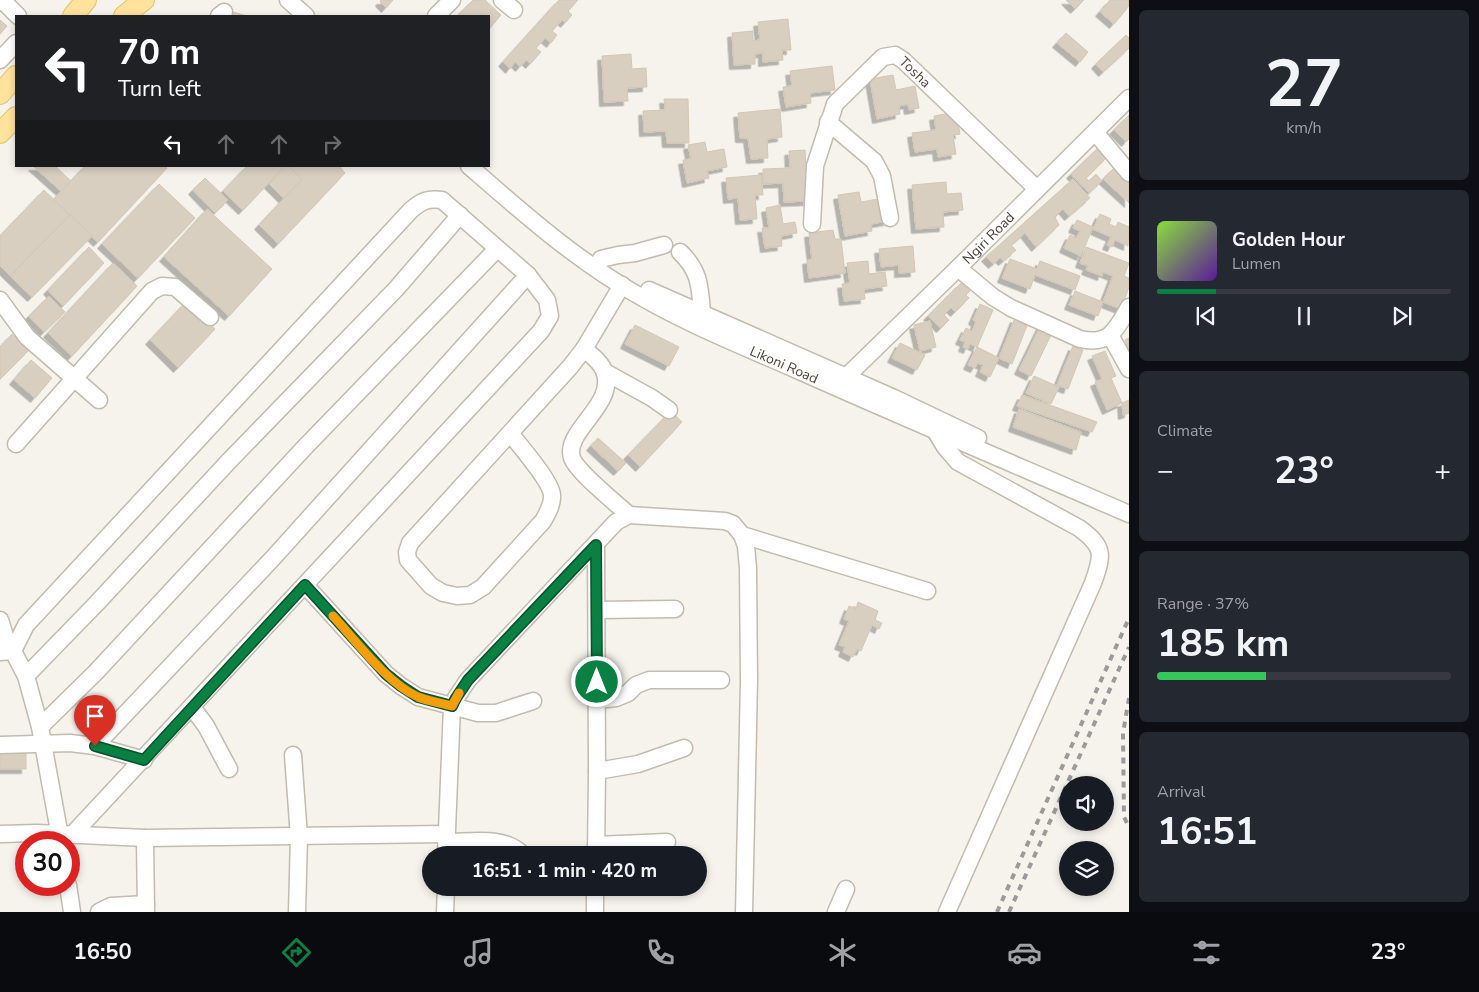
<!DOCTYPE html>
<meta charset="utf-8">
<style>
:root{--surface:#171b24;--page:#242831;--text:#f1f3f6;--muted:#9ea1a6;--line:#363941;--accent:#0b8043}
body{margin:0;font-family:"Nunito Sans",sans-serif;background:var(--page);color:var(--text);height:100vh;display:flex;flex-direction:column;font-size:19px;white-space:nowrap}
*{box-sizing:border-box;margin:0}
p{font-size:16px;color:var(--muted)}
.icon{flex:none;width:28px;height:28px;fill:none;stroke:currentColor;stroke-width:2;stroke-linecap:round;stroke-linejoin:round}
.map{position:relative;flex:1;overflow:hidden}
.sheet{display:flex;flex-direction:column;gap:10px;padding:10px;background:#0d0f14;width:350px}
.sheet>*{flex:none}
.hud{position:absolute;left:15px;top:15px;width:475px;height:152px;border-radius:0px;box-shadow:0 2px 8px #0003;background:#202124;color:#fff;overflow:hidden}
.controls{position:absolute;left:1059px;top:776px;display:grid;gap:10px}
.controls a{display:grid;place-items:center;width:55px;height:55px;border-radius:50%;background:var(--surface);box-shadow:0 2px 8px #0003;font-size:25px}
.speed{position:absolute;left:15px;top:831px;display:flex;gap:10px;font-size:25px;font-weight:700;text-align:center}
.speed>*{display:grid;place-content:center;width:65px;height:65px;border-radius:50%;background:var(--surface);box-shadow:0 2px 8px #0003;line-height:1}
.speed .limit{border:8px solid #d22;background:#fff;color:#111}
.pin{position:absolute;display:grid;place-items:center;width:42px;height:42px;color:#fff;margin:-51px -21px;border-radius:50% 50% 50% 0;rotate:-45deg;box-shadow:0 0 5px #0007}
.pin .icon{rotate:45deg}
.me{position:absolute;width:55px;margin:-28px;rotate:0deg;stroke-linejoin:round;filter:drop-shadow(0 0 4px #0008)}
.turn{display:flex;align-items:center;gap:18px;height:105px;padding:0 20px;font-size:22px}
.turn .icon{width:65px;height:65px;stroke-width:2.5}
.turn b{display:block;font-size:35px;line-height:42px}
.lanes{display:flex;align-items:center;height:48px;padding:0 20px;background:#0003;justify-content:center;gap:25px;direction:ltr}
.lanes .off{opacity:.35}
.big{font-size:38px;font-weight:700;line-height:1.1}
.sheet .card{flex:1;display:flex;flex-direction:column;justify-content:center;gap:8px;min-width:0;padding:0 18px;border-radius:8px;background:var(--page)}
.sheet .dial{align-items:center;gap:0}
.dial b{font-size:65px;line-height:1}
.song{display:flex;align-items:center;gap:15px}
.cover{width:60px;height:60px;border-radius:8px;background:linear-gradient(135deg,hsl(90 70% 55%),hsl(270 70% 35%))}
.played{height:5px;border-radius:2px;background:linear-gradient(90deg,var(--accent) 20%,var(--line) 20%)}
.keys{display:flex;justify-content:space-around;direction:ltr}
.heat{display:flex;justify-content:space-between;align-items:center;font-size:28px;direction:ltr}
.charge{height:8px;border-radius:4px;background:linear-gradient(90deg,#34c759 37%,var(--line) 0)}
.trip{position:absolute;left:422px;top:846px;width:285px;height:50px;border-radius:25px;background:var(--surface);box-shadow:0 2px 8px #0003;font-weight:700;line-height:50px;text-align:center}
.menu{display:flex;height:80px;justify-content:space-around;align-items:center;background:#090b0e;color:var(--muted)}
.menu .icon{width:35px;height:35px}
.menu .current{color:var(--accent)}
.menu b{font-size:22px;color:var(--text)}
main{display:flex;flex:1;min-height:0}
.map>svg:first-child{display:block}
.building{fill:#d8cfc1;stroke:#d3c7b4;filter:url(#shadow)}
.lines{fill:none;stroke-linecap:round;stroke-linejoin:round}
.minor-casing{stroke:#c2bbae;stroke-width:19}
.major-casing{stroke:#e6c16a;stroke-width:22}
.minor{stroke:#fff;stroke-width:16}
.major{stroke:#ffe39c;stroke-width:20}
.rail{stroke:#9a9a9a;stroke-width:4;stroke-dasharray:6 6;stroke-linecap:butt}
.route-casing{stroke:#07532c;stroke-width:12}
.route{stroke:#0b8043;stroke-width:9}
.slow{stroke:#f59e0b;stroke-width:9}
.labels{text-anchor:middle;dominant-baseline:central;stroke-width:5;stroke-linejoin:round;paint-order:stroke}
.street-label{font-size:14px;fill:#4b4439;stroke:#fff}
</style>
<main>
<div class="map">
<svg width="1129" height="912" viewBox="0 0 1129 912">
<defs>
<filter id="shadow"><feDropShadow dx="-4.5" dy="4.5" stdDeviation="0" flood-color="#0004"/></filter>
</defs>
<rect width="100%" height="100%" fill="#f6f3ec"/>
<!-- building -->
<g class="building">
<path d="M381 0H393L386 8 380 2Z"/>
<path d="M473 0H485L501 15 489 29V16H457Z"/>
<path d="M559 0H578L568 11 572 15 565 23 562 20 552 31 557 35 551 43 545 38 536 48 541 52 530 64 526 60 520 67 515 62 510 69 503 62Z"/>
<path d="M1066 0H1084L1075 9Z"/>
<path d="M1110 0H1129V6L1114 24 1100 12Z"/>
<path d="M233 12 247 16H227Z"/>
<path d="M788 19 791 50H782L783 60 763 62V53L755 54V64L734 65 732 33 753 31V41L760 40 758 22Z"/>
<path d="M0 20 7 26 0 34Z"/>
<path d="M1066 33 1088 52 1080 62 1057 43Z"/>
<path d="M1126 35 1129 38V48L1103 72 1096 64Z"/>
<path d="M631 54 632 69 646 68 647 87 627 88 628 101 604 102 602 56Z"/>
<path d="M832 66 835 90 810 93 811 103 786 107 783 87 792 86 790 71Z"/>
<path d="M893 75 896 90 915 86 919 108 909 110 908 104 899 106 900 114 877 119 870 79Z"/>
<path d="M664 99H688L689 143H667L666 131 644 132 643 111 665 110Z"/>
<path d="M780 109 782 137 767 139 768 158 751 159 748 138H740L738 113Z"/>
<path d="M956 112 960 134 953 135 956 154 938 157 937 149 915 152 912 133 936 130 934 116Z"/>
<path d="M1129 115V139L1126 142 1114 130Z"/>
<path d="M705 142 707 152 724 149 727 167 707 171 709 178 687 183 683 160 691 159 688 145Z"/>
<path d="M1099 147 1108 156 1086 178 1089 181 1096 174 1102 181 1089 193 1071 174Z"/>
<path d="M805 150 808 201 784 202 783 183 763 184V169L790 168 789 151Z"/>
<path d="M33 166H55L71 181 62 192Z"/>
<path d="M85 166H165L167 168 98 242 53 200Z"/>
<path d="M247 166H285L243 210 223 191Z"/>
<path d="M285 166H288L302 179 284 199 269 184Z"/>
<path d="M288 166H339L345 173 278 244 259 225 302 179Z"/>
<path d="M1115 167 1129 181V203L1103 179Z"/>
<path d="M761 175 763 195H755L757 219 740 220 738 198 728 199 726 178Z"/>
<path d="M205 178 228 200 215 213 193 190Z"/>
<path d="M1073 179 1090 198 1069 216 1063 209 1055 217 1059 225 1036 247 1025 233 1011 245 1016 250 1003 261 1000 258 993 264 986 257Z"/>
<path d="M946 182 947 194 961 193 963 210 943 212 944 227 916 229 912 185Z"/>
<path d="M159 184 195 218 138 278 102 244Z"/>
<path d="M44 190 70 215 10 276 0 266V236Z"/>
<path d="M859 192 861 202 884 198 888 221 871 224 872 231 845 236 838 195Z"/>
<path d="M780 205 783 224 795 222 797 233 781 236 782 246 765 248 762 228H769L766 208Z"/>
<path d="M207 209 272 269 229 316 164 257Z"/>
<path d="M1100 214 1111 219 1109 224 1116 227 1118 222 1129 227 1128 246 1115 240 1112 247 1107 245 1111 237 1093 229Z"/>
<path d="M70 215 92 236 32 297 10 276Z"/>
<path d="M1077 220 1093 227 1081 256 1064 248 1070 235 1076 238 1080 231 1073 228Z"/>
<path d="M833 230 835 239H841L845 273 809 278 807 260 812 259 809 233Z"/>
<path d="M913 246 915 272 899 273V265L881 267 879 249Z"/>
<path d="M89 247 104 263 63 306 48 290Z"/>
<path d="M1086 247 1129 263 1124 276 1129 278V287L1121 309 1103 302 1113 276 1103 272 1102 276 1086 270 1088 266 1080 263Z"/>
<path d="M1010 259 1037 269 1040 261 1080 276 1075 290 1035 275 1030 289 1002 278Z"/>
<path d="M868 261 869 274 885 272 887 286 864 289 865 299 844 301 842 284 850 283 847 263Z"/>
<path d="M113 263 137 286 72 356 48 333Z"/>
<path d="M961 283 970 291 966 295 969 298 955 312 951 308 944 315 949 320 941 328 928 316Z"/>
<path d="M1075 291 1103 302 1098 316 1069 305Z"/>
<path d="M49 296 65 312 44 332 29 316Z"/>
<path d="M186 302 215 329 178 368 150 340Z"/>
<path d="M980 304 993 310 977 347 970 344 968 349 963 347 965 342 960 340 966 328 972 331 976 322 973 320Z"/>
<path d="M1015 318 1028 323 1012 364 999 358Z"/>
<path d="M930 321 936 347 920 351 914 325Z"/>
<path d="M635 325 679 347 669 366 625 344Z"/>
<path d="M1041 325 1053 331 1031 376 1019 370Z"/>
<path d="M12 334 29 350 0 379V347Z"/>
<path d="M1129 338V351L1125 340Z"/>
<path d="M900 343 925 355 917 370 892 358Z"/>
<path d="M1073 346 1083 350 1068 389 1057 385Z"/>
<path d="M977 347 999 358 990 377 980 372 983 365 978 363 975 368 968 365Z"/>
<path d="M1105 351 1116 376 1111 378 1122 403 1107 410 1095 382 1102 379 1092 356Z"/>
<path d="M31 360 52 378 35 398 14 380Z"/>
<path d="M1034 376 1059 387 1051 404 1026 393Z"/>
<path d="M1022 395 1097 422 1092 432 1017 406Z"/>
<path d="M1129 400V413L1123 415 1122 403Z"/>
<path d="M1019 409 1081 432 1076 450 1013 427Z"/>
<path d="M671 411 682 422 640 467 628 455Z"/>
<path d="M598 438 626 463 618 471 591 446Z"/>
<path d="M858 602 878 611 875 620 882 623 879 629 872 625 861 651 857 649 853 657 843 652 845 647 839 645 849 621 844 619 849 606 856 609Z"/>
<rect x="0" y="753" width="26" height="16"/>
</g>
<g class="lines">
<!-- minor casing -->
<g class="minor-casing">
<g id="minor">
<path d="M2 0 18 16"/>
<path d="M288 0 306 16"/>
<path d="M502 0 514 10"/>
<path d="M219 16 224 12"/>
<path d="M436 16 452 0"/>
<path d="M0 60 16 43"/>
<path d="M828 122 874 161 882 176 890 218"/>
<path d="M1095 132 1129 173"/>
<path id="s1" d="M469 166C523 213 579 263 643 298 692 326 745 347 797 370 907 419 1018 466 1129 514"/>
<path id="s2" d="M812 224 815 166 835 104 883 57 895 55 903 60 1037 189"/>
<path d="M680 252C700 271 700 287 702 313"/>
<path d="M601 259 618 255 635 253 664 245"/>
<path d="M958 268 993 297 1011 308 1080 339C1110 346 1116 329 1129 307"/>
<path d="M649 290 894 398 978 438"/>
<path d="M0 300 27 337 99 400"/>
<path d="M1110 335 1129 369"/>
<path d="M584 349C591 355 601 362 604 371 618 404 563 431 572 458 577 472 616 503 629 515"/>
<path d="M605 372 652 398 669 410"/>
<path id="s3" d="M846 377 958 268 1129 98"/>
<path d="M936 432 945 447 958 462 1079 528C1105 547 1103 555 1093 583L947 912"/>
<path d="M510 433C520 446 551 481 552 495 553 504 547 514 543 521L483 587 470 595 457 596 443 593 431 586 408 560 407 552 410 543 570 367 584 349 622 285"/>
<path d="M16 444 152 291 162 286 175 287 210 317"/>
<path d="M742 535 927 591"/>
<path d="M305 585 386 674 401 686 418 697 478 713H496L533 701"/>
<path d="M597 610 675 609"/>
<path d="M0 620 5 636 26 676 40 727 61 842"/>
<path d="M0 652 13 651 26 625 411 210C422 201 427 198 442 200L528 275 547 300 550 316 541 331 72 835"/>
<path d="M26 676 97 603 229 461 396 289 460 215"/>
<path d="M597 700 616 698 628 693 636 685 649 680H721"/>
<path d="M192 707 206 726 229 769"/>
<path d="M40 727 96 672 306 446 497 249"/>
<path d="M0 745 70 743 95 746 144 760"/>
<path d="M95 746 273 558 528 275"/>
<path d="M293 755 299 837 297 912"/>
<path d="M597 771 638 764 684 748"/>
<path d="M0 834 37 833 145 838 446 834"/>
<path d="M145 838 146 912"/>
<path d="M446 842C472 842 504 835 523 855"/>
<path d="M596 845 667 842"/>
<path d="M446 855 452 706 456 698 468 680 616 522 629 515 725 521 733 524 742 535 746 546 748 568 749 681 744 912"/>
<path d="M596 855 597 771 596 545"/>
<path d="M68 885 72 912"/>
<path d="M99 912 111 906 146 904"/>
<path d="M445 912 446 888"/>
<path d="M595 912V888"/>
<path d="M836 912 846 889"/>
</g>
</g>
<!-- major casing -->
<g class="major-casing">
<g id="major">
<path d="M73 16 86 0"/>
<path d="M124 16 144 0"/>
<path d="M0 94 16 76"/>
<path d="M0 133 16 117"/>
</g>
</g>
<!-- minor -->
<use href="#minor" class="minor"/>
<!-- major -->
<use href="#major" class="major"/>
<!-- rail -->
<g class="rail">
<path d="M1129 698 1123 733 1124 817 1129 827"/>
<path d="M997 912 1129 618"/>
<path d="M1009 912 1129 647"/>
</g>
</g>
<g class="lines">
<!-- route casing -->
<g class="route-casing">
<path id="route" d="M95 746 144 760 305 585 386 674 401 686 418 697 452 706 456 698 468 680 596 545 597 682"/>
</g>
<!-- route -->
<use href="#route" class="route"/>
<!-- slow -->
<path class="slow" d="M333 616C356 641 387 683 418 697 428 701 441 703 452 706L459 693"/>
</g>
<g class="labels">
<!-- street labels -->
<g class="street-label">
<text stroke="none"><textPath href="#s2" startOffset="229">Tosha</textPath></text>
<text stroke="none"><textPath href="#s3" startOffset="199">Ngiri Road</textPath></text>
<text stroke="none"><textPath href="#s1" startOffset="375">Likoni Road</textPath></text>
</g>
</g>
</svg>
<div class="controls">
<a><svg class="icon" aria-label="sound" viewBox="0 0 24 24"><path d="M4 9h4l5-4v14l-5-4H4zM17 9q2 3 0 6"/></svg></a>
<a><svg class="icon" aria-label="layers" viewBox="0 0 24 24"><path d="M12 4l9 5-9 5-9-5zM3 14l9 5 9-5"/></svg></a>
</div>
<div class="speed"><div class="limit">30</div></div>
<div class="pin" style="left:95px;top:746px;background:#d93025"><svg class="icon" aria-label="arrive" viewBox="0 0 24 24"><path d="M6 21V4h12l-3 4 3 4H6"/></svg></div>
<svg class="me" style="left:597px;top:682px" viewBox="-20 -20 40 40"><circle r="17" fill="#0b8043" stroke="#fff" stroke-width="3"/><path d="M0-11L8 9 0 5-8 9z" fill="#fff"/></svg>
<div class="trip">16:51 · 1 min · 420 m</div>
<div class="hud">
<div class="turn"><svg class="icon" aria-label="left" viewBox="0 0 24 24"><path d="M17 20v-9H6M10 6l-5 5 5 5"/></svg><div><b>70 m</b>Turn left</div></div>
<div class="lanes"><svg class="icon" aria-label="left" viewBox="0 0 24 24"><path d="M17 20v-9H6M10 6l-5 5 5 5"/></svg><svg class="icon off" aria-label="ahead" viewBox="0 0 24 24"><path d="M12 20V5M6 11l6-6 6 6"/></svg><svg class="icon off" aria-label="ahead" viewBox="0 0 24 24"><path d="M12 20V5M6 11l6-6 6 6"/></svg><svg class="icon off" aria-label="right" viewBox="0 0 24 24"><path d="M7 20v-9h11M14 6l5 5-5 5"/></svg></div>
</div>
</div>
<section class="sheet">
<div class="card dial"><b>27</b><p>km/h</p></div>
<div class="card">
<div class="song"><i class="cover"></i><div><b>Golden Hour</b><p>Lumen</p></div></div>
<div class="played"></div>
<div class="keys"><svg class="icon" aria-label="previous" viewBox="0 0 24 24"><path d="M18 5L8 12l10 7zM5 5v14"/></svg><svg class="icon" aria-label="pause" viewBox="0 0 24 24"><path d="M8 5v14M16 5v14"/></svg><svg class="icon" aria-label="next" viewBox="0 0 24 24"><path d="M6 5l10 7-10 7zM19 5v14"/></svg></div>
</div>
<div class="card"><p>Climate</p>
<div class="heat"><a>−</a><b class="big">23°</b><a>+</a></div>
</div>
<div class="card"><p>Range · 37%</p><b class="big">185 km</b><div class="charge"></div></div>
<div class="card"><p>Arrival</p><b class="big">16:51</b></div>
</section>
</main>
<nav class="menu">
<b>16:50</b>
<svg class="icon current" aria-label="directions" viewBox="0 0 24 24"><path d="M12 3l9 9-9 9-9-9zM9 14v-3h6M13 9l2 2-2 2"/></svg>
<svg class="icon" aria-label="music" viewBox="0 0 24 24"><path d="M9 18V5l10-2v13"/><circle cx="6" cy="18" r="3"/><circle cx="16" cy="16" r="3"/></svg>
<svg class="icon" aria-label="phone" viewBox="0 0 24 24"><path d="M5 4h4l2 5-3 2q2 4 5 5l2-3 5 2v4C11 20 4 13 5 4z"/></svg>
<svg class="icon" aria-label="climate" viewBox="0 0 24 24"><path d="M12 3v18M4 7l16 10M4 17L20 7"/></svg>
<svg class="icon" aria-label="car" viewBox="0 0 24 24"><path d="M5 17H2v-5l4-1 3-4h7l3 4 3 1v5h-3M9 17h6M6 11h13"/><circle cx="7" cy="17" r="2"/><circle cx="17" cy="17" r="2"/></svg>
<svg class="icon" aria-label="filters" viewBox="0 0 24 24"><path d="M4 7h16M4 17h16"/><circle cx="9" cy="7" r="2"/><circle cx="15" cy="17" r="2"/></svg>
<b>23°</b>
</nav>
